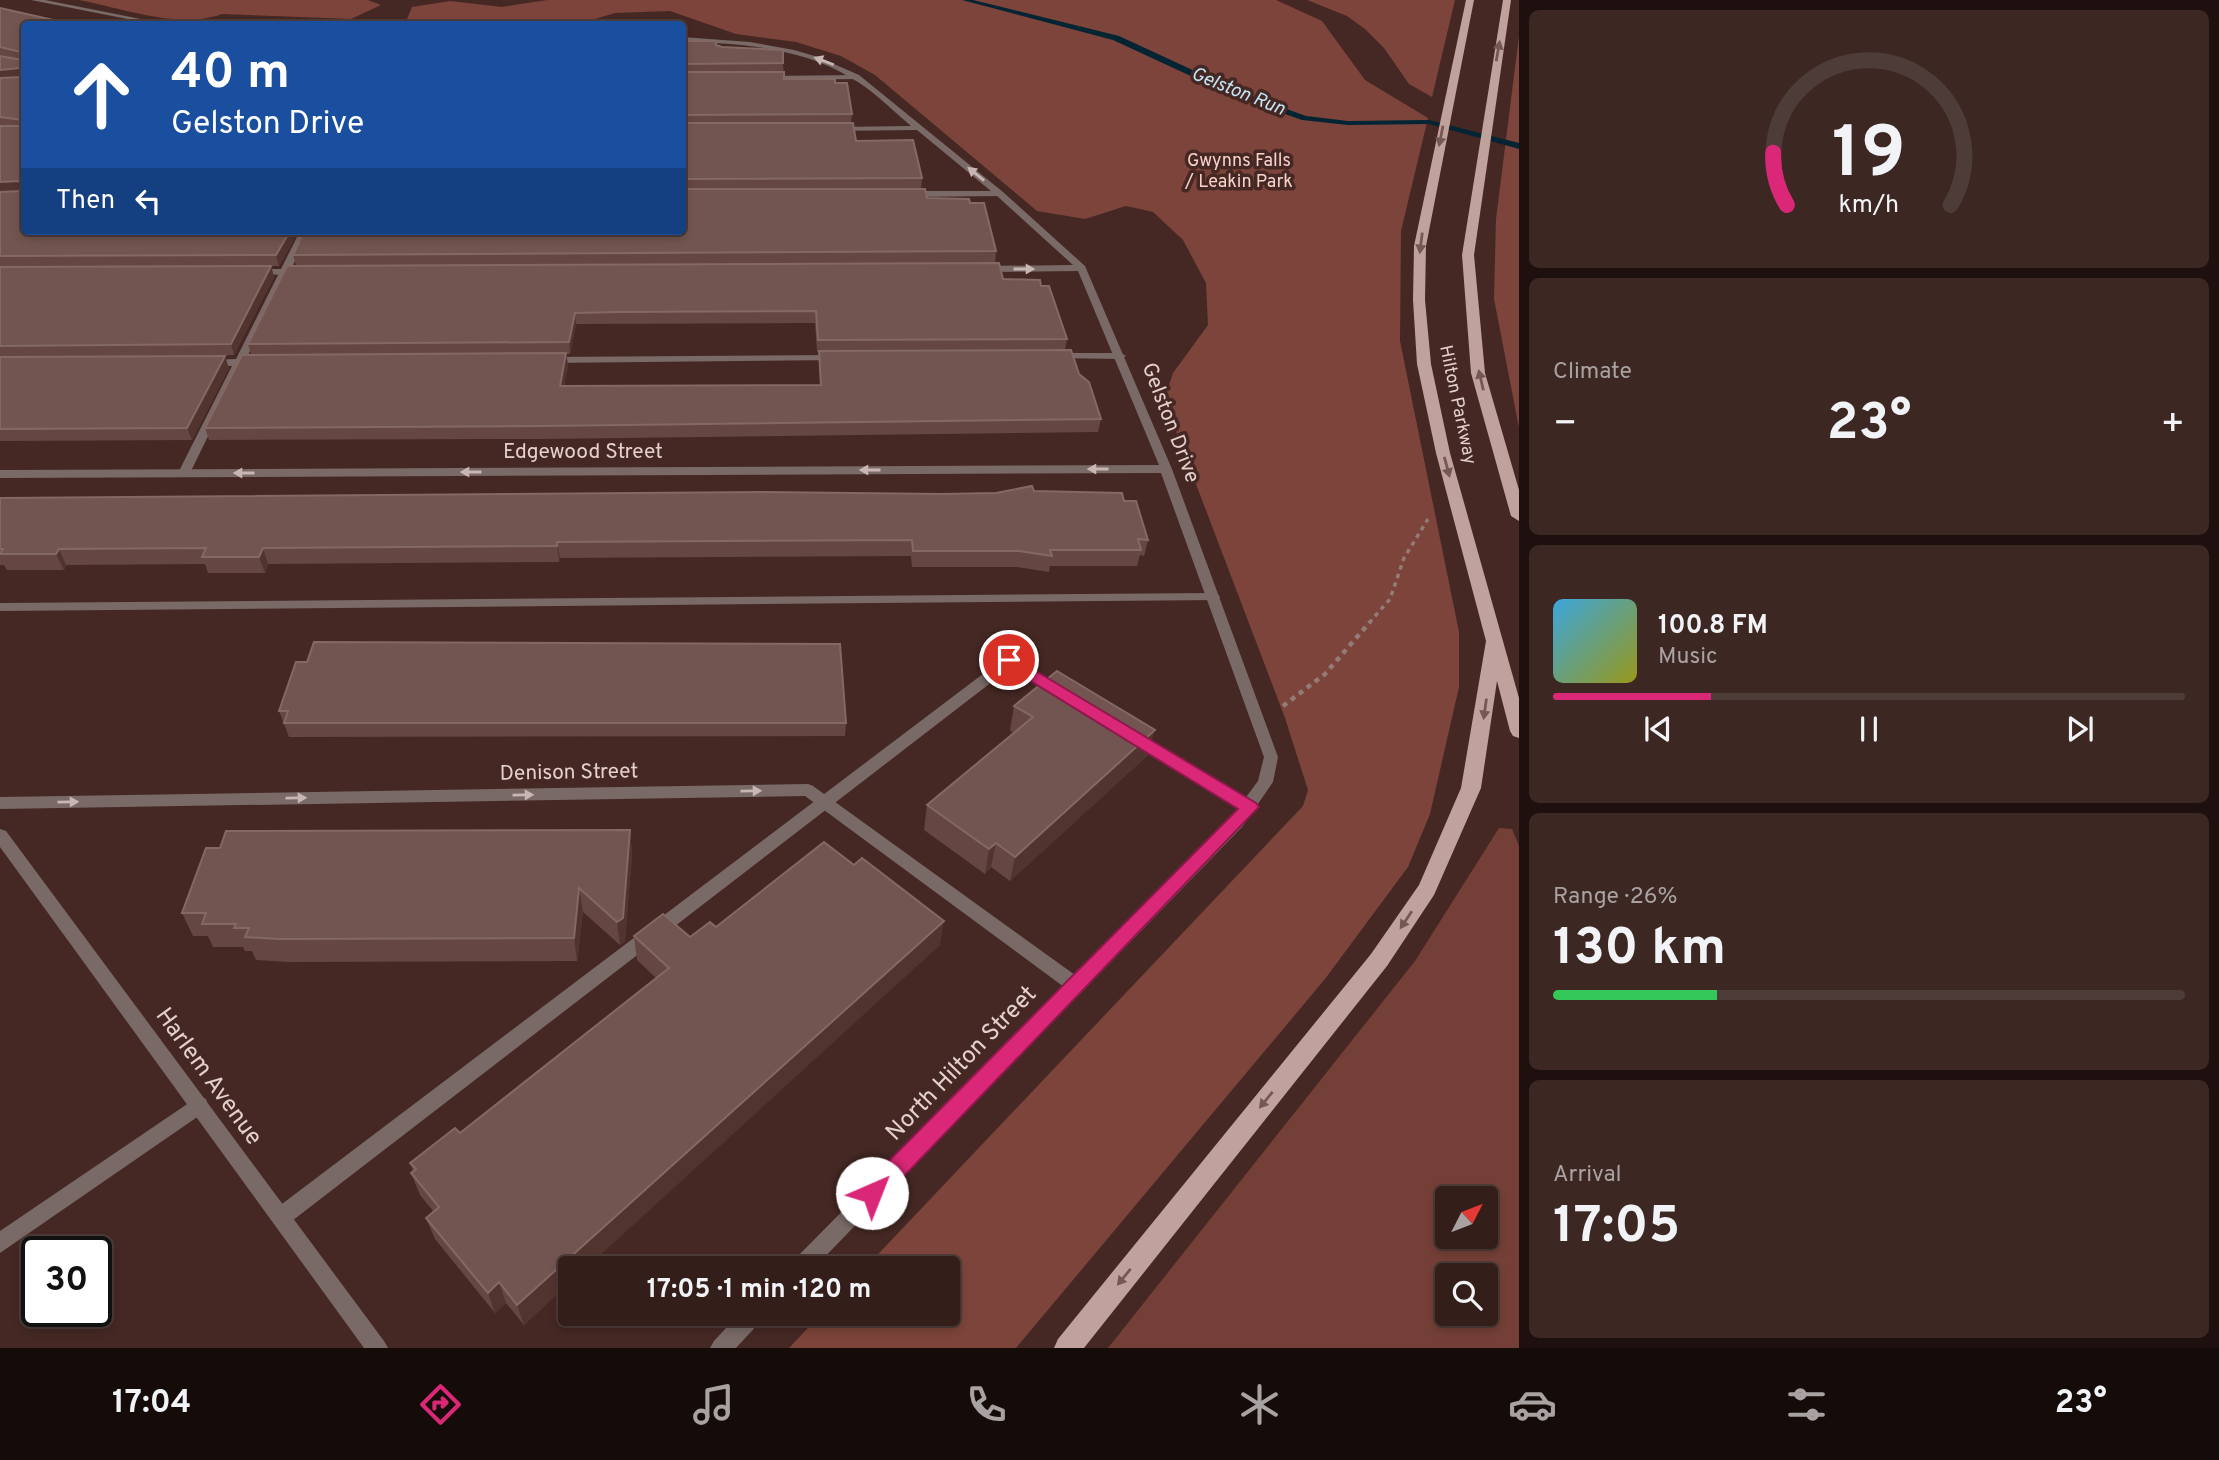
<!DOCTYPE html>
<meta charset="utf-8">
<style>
:root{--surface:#341e1a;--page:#3c2723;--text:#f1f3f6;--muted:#a9a2a2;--line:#4e3c39;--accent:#db2777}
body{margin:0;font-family:Overpass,sans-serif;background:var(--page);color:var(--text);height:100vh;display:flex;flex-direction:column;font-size:26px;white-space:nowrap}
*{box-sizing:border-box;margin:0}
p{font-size:23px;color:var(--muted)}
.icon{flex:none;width:38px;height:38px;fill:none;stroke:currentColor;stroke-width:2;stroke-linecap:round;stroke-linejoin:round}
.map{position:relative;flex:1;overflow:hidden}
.side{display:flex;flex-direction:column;gap:10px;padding:10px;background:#1d100e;width:700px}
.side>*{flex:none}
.hud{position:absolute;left:21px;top:21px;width:665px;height:214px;border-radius:7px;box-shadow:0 4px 10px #0003,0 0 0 2px var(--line);background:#1a4fa0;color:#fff;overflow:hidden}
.needle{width:46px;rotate:48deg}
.fabs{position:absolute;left:1435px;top:1186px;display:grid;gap:14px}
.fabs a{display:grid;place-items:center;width:63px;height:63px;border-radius:7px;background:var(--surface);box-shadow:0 4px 10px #0003,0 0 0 2px var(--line);font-size:35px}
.speed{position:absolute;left:21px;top:1236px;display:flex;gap:14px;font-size:35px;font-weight:700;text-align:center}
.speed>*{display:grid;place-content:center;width:91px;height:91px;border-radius:50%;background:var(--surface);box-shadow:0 4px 10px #0003,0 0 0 2px var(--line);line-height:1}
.speed .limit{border:4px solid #111;border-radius:10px;background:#fff;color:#111}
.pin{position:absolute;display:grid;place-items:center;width:60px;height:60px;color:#fff;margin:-30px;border:4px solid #fff;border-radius:50%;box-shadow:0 2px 7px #0007}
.me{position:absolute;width:77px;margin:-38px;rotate:44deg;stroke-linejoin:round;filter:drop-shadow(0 0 5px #0008)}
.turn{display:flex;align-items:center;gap:24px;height:147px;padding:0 35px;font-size:32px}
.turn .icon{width:91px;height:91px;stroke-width:2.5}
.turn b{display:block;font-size:49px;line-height:60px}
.then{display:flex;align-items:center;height:66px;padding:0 35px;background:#0003;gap:14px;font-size:26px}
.big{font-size:52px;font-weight:700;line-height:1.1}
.side .card{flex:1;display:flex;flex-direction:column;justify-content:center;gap:10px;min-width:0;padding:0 24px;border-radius:10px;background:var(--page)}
.side .dial{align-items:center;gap:0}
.dial svg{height:182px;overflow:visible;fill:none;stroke:var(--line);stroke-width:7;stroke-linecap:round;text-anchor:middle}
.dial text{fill:var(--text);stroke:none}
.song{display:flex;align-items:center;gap:21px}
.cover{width:84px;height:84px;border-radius:10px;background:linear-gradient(135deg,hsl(200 70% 55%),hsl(60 70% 35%))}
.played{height:7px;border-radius:4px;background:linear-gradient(90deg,var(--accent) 25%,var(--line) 25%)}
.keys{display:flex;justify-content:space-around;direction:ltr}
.heat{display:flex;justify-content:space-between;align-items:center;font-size:38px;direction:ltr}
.charge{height:10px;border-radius:5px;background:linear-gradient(90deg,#34c759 26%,var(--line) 0)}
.trip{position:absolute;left:558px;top:1256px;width:402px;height:70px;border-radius:7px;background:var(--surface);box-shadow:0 4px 10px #0003,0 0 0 2px var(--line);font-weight:700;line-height:70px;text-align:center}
.dock{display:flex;height:112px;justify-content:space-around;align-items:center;background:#150c0a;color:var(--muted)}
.dock .icon{width:49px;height:49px}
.dock .current{color:var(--accent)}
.dock b{font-size:32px;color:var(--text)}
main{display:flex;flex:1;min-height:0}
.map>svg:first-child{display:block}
.green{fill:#743f36;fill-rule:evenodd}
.forest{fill:#7c443a}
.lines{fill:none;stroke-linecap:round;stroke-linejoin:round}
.stream{fill:#032433;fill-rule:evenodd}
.path-far1{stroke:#947b77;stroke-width:3.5;stroke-dasharray:4.5 4.5;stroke-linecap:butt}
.path{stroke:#947b77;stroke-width:4.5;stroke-dasharray:5 5;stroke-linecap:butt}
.service{fill:#796a67;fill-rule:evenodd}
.minor{fill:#796a67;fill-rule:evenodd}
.primary{fill:#c0a19b;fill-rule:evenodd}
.wall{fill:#654642;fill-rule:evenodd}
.shaded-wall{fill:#52342f}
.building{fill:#725550;stroke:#846864;stroke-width:2}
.oneway{fill:#765853}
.oneway2{fill:#c9b6b4}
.route{fill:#db2777;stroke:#8e194d;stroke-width:2}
.labels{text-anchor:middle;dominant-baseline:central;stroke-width:7;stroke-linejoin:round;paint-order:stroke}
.far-park-label{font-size:18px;fill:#f8d2cb;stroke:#452823}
.far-street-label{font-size:18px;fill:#e4d0cd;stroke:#452823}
.far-water-label{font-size:19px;font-style:italic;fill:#c3e5f8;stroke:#452823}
.street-label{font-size:21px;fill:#e4d0cd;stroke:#452823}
.near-street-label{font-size:24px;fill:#e4d0cd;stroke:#452823}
</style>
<main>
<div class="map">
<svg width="1519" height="1348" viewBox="0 0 1519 1348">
<rect width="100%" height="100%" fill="#452823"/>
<!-- green -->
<path class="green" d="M1499 828 1512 829 1519 846V1348H1108L1415 961ZM1447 1199H1486V1237H1447ZM1447 1276H1486V1314H1447Z"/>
<!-- forest -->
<g class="forest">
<path d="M79 0H368L381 5 351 19 222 14C180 30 121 8 79 0Z"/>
<path d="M547 0H1276L1322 21 1365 80 1428 118 1401 231 1400 341 1459 632V687L1430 814 1408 867 1325 979 1016 1348H789L821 1314H948V1269H864L1303 806 1308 790 1285 718 1164 400 1173 373 1208 325 1206 283 1183 240 1153 212 1126 206 1085 219 1037 211 875 75 841 56 796 42 736 34 670 11 615 13 578 24H405L412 7 450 1 502 7Z"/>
<path d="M1307 0H1455L1432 97 1409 84 1384 48 1365 29 1347 16Z"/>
<path d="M1519 36V428L1494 299 1496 219Z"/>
</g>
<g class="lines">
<!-- stream -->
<path class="stream" d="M962 0H973L1119 36 1240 92 1306 116 1348 121 1429 120 1519 143V149L1429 124 1348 125 1302 120 1234 96 1113 40Z"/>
<!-- path-far1 -->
<path class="path-far1" d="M1369 623 1390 599 1404 558 1428 519"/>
<!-- path -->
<path class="path" d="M1283 706 1325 674 1370 622"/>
<!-- service -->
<g class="service">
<path d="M856 75 860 77 859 79 768 80 764 78 768 76Z"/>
<path d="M1000 191 1004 194 1003 196 907 197 903 194 907 191Z"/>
<path d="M300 231H310L246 359H255L260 362 255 365H243L190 473 188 476H180L178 473 232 366H209L204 363 209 360 236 359Z"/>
<path d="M1056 353H1121L1126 356 1121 359 1052 358V354Z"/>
<path d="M836 355 841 358 840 360 548 363 543 360 548 357Z"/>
<path d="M1213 593 1218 594 1220 597 1218 600 0 611V603Z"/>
<path d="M1009 656 1064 687 1066 691 1064 695H1054L1010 668 288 1224 281 1227 274 1224 271 1217 274 1210 1004 658Z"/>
<path d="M1136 733 1255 803 1258 807 1255 811H1245L1131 742 1129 738 1131 734Z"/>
<path d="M199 1096 206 1099 208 1105 206 1111 0 1253V1231Z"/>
</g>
<!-- minor -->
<g class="minor">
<path d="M31 0H45L166 24H153Z"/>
<path d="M682 37 750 42 794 50 818 57 859 75 1003 192 1085 266 1172 469 1278 757 1273 782 1242 827 813 1269H789L792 1262 1064 987 805 796 0 809V797L808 784 813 786 1075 975 1230 819 1258 781 1264 757 1161 473 0 478V470L1159 465 1078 271 982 272 977 269 982 266 1073 265 997 196 917 130 834 131 833 129 837 127 911 126C892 110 873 90 851 78 801 47 740 44 682 41Z"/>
<path d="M303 269 308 272 306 274 254 275 249 272 254 269Z"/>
<path d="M0 829 6 831 384 1341 388 1348H364L0 847Z"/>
<path d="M739 1314H764L761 1321 736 1348H710L714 1341Z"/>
</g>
<!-- primary -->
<g class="primary">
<path d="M1466 0H1474L1426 246 1425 300 1431 364 1450 453 1519 698V738L1513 736 1510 731 1497 681 1481 788 1434 895 1387 966 1084 1348H1054L1058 1339 1371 954 1419 885 1461 788 1486 641 1436 453 1417 364 1413 300 1414 246Z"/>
<path d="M1503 0H1511L1474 255 1485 373 1519 490V521L1511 516 1471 373 1462 255Z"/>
</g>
</g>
<!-- wall -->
<g class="wall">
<path d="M0 8 71 24 24 231H299L279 266H271L274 277 234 355 194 356 229 368 192 440 0 441Z"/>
<path d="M682 41 716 45 783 63 784 79 835 83 852 114 851 123 856 141 922 178 921 189 927 198 970 203 996 251 995 263 1003 279 1041 286 1067 339 1065 350 1079 374 1101 419 1098 432 543 439 209 440 205 428 251 355 248 344 296 266 293 255 682 231ZM815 323 817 352H819L820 385 564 386 568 365 566 354H570L576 324Z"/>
<path d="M1034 491 1124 501 1148 540 1144 556 1140 555 1137 566H1050L1049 572 1017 567H912L911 556 560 558 559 562 268 564 265 573H208L205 564 66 565 64 570H7L4 565H0V498L941 494Z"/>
<path d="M1014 706 1148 755 1010 881 991 867 985 874 924 830 927 805 1013 733 1010 730Z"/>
<path d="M279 711 846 723 845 736 289 737Z"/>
<path d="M630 830 632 854 625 941 620 945 583 912 577 961 289 962 256 960 252 951H245L243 947H213L208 936H193L182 913 220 848Z"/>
<path d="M716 927 940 945 570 1269V1282L524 1325 506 1303 495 1313 435 1239 426 1218 434 1212 420 1195 411 1173 413 1171 410 1163 460 1133 656 978 637 960 634 936 690 937Z"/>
</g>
<!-- shaded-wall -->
<g class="shaded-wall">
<path d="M20 68 24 78 0 81V70Z"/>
<path d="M20 181 24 191 0 194V182Z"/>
<path d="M290 231H299L279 266 276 255Z"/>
<path d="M271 266 274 277 234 355 231 344Z"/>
<path d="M575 313 576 324 570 354 569 342Z"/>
<path d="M566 353 568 365 561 398 560 386Z"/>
<path d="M225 356 229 368 192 440 187 428Z"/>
<path d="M557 542 560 558 559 562 557 546Z"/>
<path d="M263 548 268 564 265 573 259 557Z"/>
<path d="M59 549 66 565 64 570 56 554Z"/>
<path d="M1155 730 1148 755 1010 881 1015 857Z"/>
<path d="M630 830 632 854 625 941 620 945 617 922Z"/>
<path d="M996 843 991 867 985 874 989 849Z"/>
<path d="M579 888 583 912 577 961 574 938Z"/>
<path d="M944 921 940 945 585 1269H570V1282L524 1325 517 1305Z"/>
<path d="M499 1282 506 1303 495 1313 488 1293Z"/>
</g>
<!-- building -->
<g class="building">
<path d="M0 8 71 24H24V231H290L276 255 0 256V192L22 191 20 181 0 182V126H20L23 120 0 117V78L22 77 20 68 0 70V56L22 60 21 52 0 47Z"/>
<path d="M682 41H716V45L722 47 783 50V63L682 64Z"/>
<path d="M682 72H784V79H835V83H847L852 114 682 115Z"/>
<path d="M682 123H853L856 141 913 140 922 178 682 179Z"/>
<path d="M682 189H925L927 198 969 199 970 203H984L996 251 293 255 304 231H682Z"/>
<path d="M999 263 1003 279 1040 280 1041 286H1049L1067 339 818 340 816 311 619 312 575 313 569 342 248 344 287 266Z"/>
<path d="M271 266 231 344 0 346V267Z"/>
<path d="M1071 350 1079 374 1089 382 1101 419 542 426 205 428 242 355 566 353 560 386 821 385 819 351Z"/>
<path d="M225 356 187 428 0 429V357Z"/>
<path d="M1032 486 1034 491 1122 493 1124 501H1136L1148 540 1138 539 1141 550H1050L1052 556 1019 551H913L912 540 557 542V546L263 548 259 557H202L206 548 59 549 56 554H0L3 549H0V498L764 492 941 494 996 493Z"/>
<path d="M314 642 840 644 846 723H284L288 711H279L296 662H307Z"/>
<path d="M1057 671 1155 730 1015 857 996 843 989 849 927 805 1033 717 1014 706Z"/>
<path d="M630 830 623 918 617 922 579 888 574 938 280 939 245 937 249 928H234L236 924H202L206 913H182L206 848H220L226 831Z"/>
<path d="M824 842 854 865 862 858 944 921 517 1305 499 1282 488 1293 426 1218 439 1207 411 1173 416 1169 410 1163 455 1128 460 1133 669 968 634 936 663 914 690 937 710 922 716 927Z"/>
</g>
<!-- one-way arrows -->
<defs><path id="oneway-solid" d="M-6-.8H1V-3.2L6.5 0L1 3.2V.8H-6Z" transform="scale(1.75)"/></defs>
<g class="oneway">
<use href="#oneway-solid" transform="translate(1498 51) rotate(-80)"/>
<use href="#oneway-solid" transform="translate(1441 136) rotate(101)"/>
<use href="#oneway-solid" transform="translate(1421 243) rotate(97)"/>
<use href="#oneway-solid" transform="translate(1481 380) rotate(-103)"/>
<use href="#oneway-solid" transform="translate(1447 467) rotate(75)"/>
<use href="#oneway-solid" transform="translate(1485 709) rotate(98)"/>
<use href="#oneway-solid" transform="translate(1406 920) rotate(124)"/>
<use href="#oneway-solid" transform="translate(1266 1100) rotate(129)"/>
<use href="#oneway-solid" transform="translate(1124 1277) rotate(129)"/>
</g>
<g class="oneway2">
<use href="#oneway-solid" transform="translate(824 61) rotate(-159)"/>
<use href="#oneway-solid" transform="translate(976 174) rotate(-141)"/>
<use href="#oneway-solid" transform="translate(1024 269)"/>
<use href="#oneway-solid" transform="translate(1098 469) rotate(180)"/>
<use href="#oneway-solid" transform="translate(870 470) rotate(180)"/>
<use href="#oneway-solid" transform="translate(471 472) rotate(180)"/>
<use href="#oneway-solid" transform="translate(244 473) rotate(180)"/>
<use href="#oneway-solid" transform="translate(751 791) rotate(-1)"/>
<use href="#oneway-solid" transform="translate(523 795) rotate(-1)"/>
<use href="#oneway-solid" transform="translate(296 798) rotate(-1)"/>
<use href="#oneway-solid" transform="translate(68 802) rotate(-1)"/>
</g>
<!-- route -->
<path class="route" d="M1009 655 1256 803 1259 807 880 1201 872 1204 864 1201 861 1193 864 1186 1238 809 1003 664V657Z"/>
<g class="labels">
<!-- far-park labels -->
<g class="far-park-label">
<text x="1239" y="161">Gwynns Falls<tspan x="1239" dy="21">/ Leakin Park</tspan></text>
</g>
<!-- far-street labels -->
<g class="far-street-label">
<text transform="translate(1457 405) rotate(78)">Hilton Parkway</text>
</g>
<!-- far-water labels -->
<g class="far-water-label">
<text transform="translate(1238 92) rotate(22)">Gelston Run</text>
</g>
<!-- street labels -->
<g class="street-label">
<text transform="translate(1170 423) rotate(69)">Gelston Drive</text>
<text x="583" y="452">Edgewood Street</text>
<text transform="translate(569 773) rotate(-1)">Denison Street</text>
</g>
<!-- near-street labels -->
<g class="near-street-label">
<text transform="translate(962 1064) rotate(-46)">North Hilton Street</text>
<text transform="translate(208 1077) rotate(54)">Harlem Avenue</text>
</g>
</g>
</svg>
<div class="fabs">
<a><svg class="needle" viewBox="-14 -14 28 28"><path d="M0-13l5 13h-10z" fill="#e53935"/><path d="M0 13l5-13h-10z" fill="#a9a2a2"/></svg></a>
<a><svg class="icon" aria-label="search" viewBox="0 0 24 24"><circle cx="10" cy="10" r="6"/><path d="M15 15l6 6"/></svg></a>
</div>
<div class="speed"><div class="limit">30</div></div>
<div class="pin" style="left:1009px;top:660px;background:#d93025"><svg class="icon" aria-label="arrive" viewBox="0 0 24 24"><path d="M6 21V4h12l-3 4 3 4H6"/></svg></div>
<svg class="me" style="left:872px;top:1193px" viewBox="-20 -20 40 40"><circle r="19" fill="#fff"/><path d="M0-13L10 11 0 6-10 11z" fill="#db2777"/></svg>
<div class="trip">17:05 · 1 min · 120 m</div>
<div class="hud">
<div class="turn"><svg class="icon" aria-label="ahead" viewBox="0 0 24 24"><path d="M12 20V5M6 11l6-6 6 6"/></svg><div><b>40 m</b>Gelston Drive</div></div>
<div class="then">Then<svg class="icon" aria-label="left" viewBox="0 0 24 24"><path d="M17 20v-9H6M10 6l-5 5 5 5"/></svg></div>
</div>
</div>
<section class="side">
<div class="card dial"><svg viewBox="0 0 100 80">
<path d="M14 69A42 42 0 1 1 86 69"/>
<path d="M14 69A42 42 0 0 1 8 46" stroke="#db2777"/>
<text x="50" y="56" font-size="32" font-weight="700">19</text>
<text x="50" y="72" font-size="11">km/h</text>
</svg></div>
<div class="card"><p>Climate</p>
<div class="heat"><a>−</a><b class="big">23°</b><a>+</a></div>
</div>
<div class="card">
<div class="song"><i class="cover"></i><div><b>100.8 FM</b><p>Music</p></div></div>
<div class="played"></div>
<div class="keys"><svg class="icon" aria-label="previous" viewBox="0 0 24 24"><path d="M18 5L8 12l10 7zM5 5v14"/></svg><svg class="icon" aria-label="pause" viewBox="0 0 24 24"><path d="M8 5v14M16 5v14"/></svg><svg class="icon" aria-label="next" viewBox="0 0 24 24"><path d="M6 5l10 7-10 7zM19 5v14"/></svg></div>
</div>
<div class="card"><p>Range · 26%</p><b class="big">130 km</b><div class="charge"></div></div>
<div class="card"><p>Arrival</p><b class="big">17:05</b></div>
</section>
</main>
<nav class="dock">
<b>17:04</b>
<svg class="icon current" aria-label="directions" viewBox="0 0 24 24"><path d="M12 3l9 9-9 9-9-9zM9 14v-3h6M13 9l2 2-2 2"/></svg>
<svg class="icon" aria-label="music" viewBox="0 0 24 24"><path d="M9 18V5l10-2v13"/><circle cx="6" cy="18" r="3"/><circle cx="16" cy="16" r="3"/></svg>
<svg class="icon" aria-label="phone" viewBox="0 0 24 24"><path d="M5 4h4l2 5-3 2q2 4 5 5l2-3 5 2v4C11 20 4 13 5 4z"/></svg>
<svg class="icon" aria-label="climate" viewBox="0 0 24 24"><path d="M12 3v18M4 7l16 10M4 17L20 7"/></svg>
<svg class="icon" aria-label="car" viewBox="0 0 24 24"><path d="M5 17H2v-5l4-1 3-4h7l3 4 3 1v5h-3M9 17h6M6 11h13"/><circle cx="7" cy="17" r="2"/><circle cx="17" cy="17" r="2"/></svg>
<svg class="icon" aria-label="filters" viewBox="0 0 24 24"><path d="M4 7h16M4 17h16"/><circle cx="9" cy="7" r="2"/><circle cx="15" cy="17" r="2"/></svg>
<b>23°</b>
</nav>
